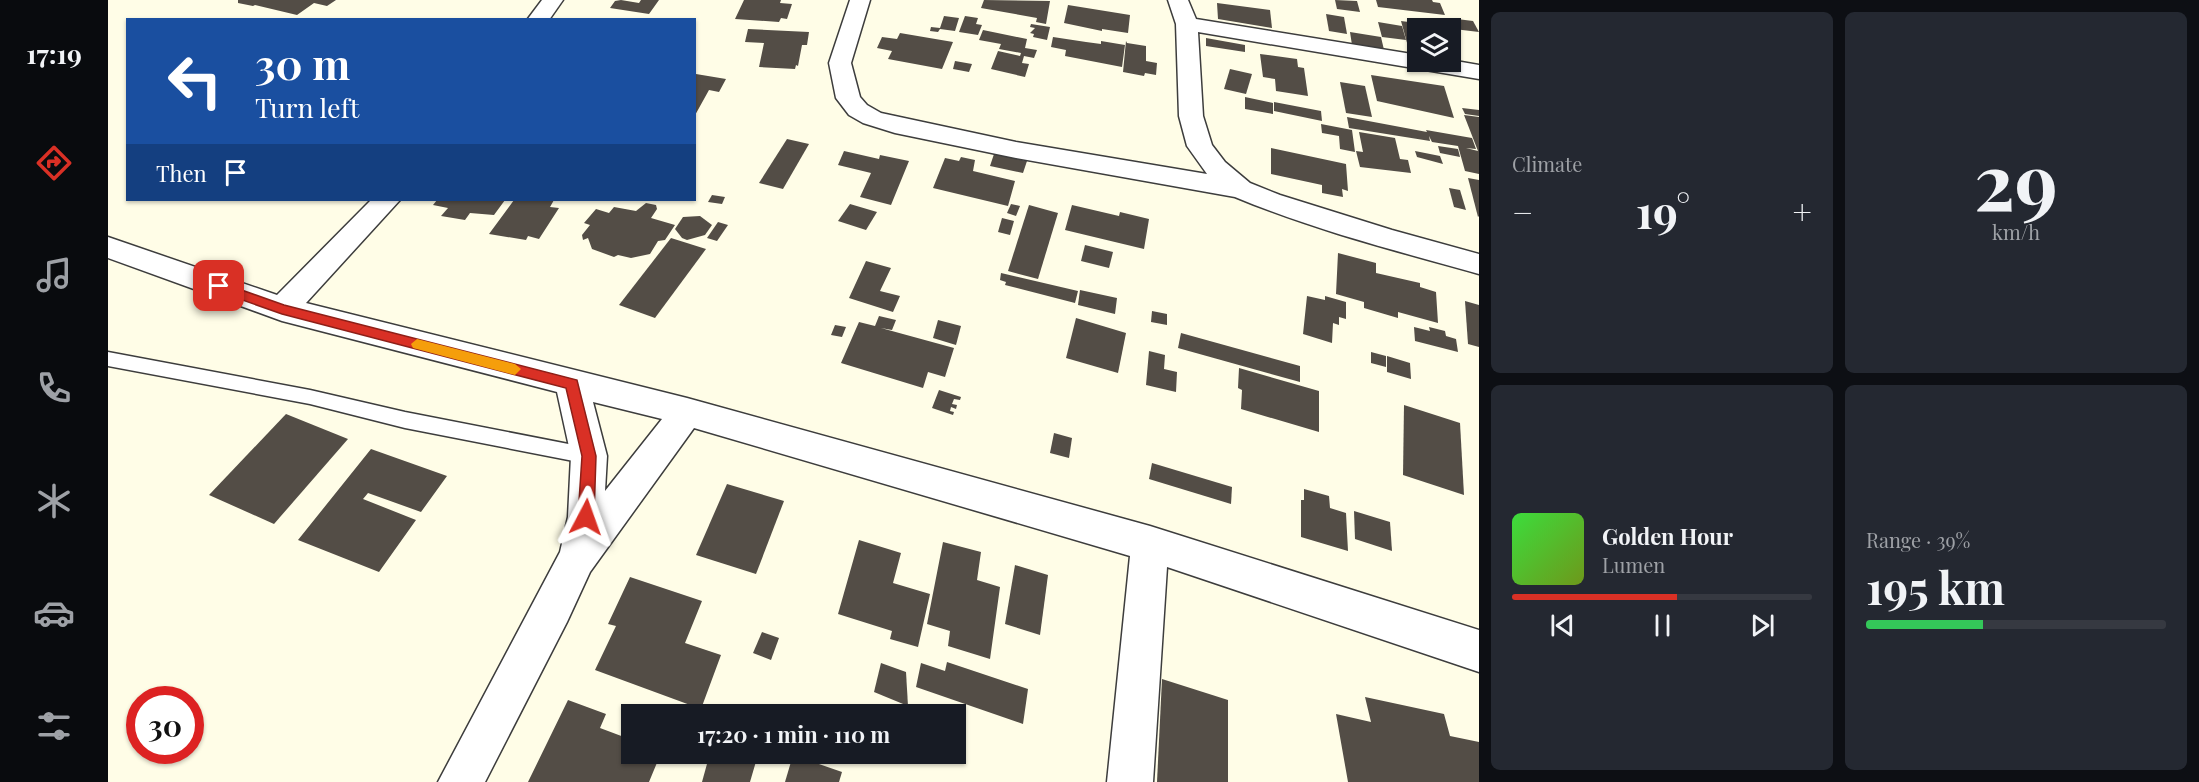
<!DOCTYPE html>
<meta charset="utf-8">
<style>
:root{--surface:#171b24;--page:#242831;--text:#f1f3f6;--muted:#9ea1a6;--line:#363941;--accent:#d93025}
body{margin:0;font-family:"Playfair Display",serif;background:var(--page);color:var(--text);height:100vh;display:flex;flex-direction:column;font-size:22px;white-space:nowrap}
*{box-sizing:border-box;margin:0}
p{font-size:20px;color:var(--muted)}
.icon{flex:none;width:33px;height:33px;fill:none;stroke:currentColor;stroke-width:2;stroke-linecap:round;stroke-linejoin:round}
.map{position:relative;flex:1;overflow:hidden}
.drawer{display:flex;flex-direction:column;gap:12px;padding:12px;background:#0d0f14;width:720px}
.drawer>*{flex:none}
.hud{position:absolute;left:18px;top:18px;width:570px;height:183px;border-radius:0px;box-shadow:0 2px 4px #0004;background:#1a4fa0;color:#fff;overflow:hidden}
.fabs{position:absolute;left:1299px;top:18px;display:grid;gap:12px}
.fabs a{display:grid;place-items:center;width:54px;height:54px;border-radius:0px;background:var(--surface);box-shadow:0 2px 4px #0004;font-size:30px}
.speed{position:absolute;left:18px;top:686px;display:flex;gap:12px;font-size:30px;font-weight:700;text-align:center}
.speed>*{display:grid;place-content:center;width:78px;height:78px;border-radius:50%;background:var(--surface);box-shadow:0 2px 4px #0004;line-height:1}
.speed .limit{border:9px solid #d22;background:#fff;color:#111}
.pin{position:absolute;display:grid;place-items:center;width:51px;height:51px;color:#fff;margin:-26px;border-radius:12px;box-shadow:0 3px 9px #0006}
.me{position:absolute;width:66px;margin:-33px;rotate:4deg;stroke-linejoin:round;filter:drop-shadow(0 0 4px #0008)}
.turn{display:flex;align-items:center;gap:21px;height:126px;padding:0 30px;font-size:27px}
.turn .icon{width:78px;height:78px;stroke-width:2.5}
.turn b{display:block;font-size:42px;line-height:51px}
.then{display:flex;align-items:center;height:57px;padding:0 30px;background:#0003;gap:12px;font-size:22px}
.big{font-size:45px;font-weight:700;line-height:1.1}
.drawer .card{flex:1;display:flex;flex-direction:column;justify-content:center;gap:9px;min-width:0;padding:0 21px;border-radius:9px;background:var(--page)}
.drawer .dial{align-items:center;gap:0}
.dial b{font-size:78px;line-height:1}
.song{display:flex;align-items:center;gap:18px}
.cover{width:72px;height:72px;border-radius:9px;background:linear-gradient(135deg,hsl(120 70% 55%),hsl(80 70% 35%))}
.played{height:6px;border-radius:3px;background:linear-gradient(90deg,var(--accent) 55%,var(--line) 55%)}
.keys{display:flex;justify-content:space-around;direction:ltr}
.heat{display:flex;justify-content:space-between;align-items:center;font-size:33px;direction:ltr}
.charge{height:9px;border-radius:4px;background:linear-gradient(90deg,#34c759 39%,var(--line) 0)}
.drawer .tiles{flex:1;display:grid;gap:12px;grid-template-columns:repeat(2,1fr)}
.trip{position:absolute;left:513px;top:704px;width:345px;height:60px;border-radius:0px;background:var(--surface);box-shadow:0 2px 4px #0004;font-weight:700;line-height:60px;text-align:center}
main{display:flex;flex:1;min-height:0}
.tab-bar{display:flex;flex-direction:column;width:108px;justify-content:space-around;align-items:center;background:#090b0e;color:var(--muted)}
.tab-bar .icon{width:42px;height:42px}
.tab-bar .active{color:var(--accent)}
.tab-bar b{font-size:27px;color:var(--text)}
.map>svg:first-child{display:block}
.building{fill:#534d46}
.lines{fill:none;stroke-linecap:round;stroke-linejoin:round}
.lane-casing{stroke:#3d3d3d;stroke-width:3}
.street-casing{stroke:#3d3d3d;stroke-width:3}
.lane{fill:#fff;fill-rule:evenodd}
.street{fill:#fff;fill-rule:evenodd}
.route{fill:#d93025;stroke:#8d1f18;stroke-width:1.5}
.slow{fill:#f59e0b}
</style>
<main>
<nav class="tab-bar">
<b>17:19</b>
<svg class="icon active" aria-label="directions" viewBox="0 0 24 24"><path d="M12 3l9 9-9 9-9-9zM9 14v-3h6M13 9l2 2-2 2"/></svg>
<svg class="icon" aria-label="music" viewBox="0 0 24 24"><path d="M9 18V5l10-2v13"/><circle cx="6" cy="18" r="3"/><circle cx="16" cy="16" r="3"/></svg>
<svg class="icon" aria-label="phone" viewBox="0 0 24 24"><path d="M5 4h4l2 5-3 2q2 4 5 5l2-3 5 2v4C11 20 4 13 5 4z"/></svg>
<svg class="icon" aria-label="climate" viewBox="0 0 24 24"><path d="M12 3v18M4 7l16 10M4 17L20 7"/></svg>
<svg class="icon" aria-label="car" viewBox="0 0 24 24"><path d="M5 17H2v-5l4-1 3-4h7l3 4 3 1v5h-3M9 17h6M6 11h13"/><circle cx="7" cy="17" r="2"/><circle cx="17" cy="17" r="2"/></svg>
<svg class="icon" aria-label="filters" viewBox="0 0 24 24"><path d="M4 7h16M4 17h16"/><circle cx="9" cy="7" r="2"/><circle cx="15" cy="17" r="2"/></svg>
</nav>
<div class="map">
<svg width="1371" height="782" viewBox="0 0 1371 782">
<rect width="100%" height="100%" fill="#fffde7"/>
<!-- building -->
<g class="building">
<path d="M130 0H228L219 6 206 3 189 15 147 5 145 6 130 3Z"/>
<path d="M513 0 531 3 533 0H551L541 14 502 8 507 1Z"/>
<path d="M636 0H673L672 3 684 4 679 19 673 18 671 22 627 19Z"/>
<path d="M876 0 942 1 938 24 928 22 929 18 873 8Z"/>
<path d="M1227 0 1249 1 1252 12 1229 9Z"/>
<path d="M1268 0H1324L1325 2 1332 3 1337 15 1270 7Z"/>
<path d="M1109 3 1162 10 1164 28 1110 19Z"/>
<path d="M960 5 1022 15 1020 33 994 29V31L956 23Z"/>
<path d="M1218 14 1236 17 1239 34 1221 31Z"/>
<path d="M836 16 851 18 847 31 832 29 830 32 822 31 823 27 832 28Z"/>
<path d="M857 16 870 18 868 24 874 25 870 35 851 32Z"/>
<path d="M1341 18 1365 21 1371 32 1346 29Z"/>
<path d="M1293 21 1338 27V28H1310V51L1301 50Z"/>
<path d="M1270 22 1294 26 1298 40 1274 37Z"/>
<path d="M923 24 942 27 939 40 925 37 926 34 922 33 927 28 922 27Z"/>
<path d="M640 29 701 32 699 45H694L690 66 688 65 687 69 651 67 656 43 637 42Z"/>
<path d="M875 30 919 39 917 48 929 50 926 58 916 56 914 63 921 64 917 77 883 69 890 51 912 56 913 53 891 49 893 44 871 40Z"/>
<path d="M1242 32 1273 37 1276 50 1244 45Z"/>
<path d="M792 33 845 42 834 69 780 59 784 51 769 48 774 37 789 39Z"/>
<path d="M945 37 978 42 993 44V41L1017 45 1014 67 957 56 958 50 943 47Z"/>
<path d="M1098 38 1137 45V52L1098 46Z"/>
<path d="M1018 41 1019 43 1038 46V61L1049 63 1048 75 1037 73 1036 76 1015 72Z"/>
<path d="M1152 54 1189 59 1190 67 1196 68 1200 96 1168 91 1167 79 1155 77Z"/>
<path d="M847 61 864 64 861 72 845 69Z"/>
<path d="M1122 69 1144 74 1138 94 1116 89Z"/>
<path d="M588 74 618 79 611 92 601 90 586 117Z"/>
<path d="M1263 75 1336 86 1346 118 1269 101Z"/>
<path d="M1232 82 1257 86 1264 117 1238 113Z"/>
<path d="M1137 97 1165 103V114L1137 109Z"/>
<path d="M1166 102 1213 111 1214 121 1166 111Z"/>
<path d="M1354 108 1371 110V116L1357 114Z"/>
<path d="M1356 115 1371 117V174L1357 171 1350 146 1324 142 1321 136 1322 141 1241 128 1239 117 1319 132 1318 130 1364 138 1368 149 1358 148 1370 151Z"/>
<path d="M1213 124 1244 130 1247 152 1232 149 1231 136 1214 133Z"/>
<path d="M1251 132 1287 138 1292 159 1300 160 1303 173 1252 167 1248 151 1255 152Z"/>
<path d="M679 139 701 144 675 189 651 183Z"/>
<path d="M1330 146 1350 149 1352 157 1332 153Z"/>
<path d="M1163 148 1238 164 1240 191 1234 189 1235 197 1214 193V185L1163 174Z"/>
<path d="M736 151 771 159 772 155 801 161 783 205 752 197 763 173 730 165Z"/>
<path d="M1307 151 1332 156 1335 164 1309 157Z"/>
<path d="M886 154 919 161 915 173 882 166Z"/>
<path d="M853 157 867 160 865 171 907 181 900 206 825 188 837 158 851 161Z"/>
<path d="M1360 178 1371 180V216L1370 217Z"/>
<path d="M1341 188 1352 190 1358 210 1346 207Z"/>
<path d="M604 195 617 197 614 204 600 202Z"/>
<path d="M329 200H397L386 215 362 213 357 220 333 216 340 208 325 205Z"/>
<path d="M406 200H446L442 207 451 208 431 239 420 236 418 240 381 234Z"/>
<path d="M538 203 548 205 549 209 543 218 567 225 557 240 550 241 542 254 523 258 510 255 506 257 484 249 480 238 475 240 474 235 482 225 476 223 488 209 501 213 506 207 528 211Z"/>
<path d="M742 204 769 212 758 230 730 221Z"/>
<path d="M903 204 912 206 908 216 899 213Z"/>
<path d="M921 205 950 213 930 279 900 271Z"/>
<path d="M964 205 1011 216 1012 212 1041 219 1036 249 957 230Z"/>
<path d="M592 216 604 225 597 235 579 240 574 238 567 229 575 217Z"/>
<path d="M894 218 906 221 902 235 890 232Z"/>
<path d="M610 222 620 225 609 241 599 238Z"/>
<path d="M563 238 598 249 547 318 511 305Z"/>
<path d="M977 245 1005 252 1001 268 973 261Z"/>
<path d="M1230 253 1268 263V273L1312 283V287L1328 292 1330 323 1290 312V318L1256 308V302L1228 294Z"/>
<path d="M758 261 783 268 772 291 792 296 785 312 741 298Z"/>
<path d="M893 273 970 291 967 303 897 285 898 282 892 280Z"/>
<path d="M972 290 1009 298 1007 314 970 305Z"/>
<path d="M1199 296 1217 300V296L1238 302V319L1231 317V325L1225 323 1224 343 1195 334Z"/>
<path d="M1357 301 1371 305V347L1360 344Z"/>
<path d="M1044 311 1059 314V325L1043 322Z"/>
<path d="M771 316 788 320 784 330 773 328 846 348 837 377 820 372 815 388 733 363 751 322 767 326Z"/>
<path d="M968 318 1018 333 1010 373 958 358Z"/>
<path d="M830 320 853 326 848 345 825 338Z"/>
<path d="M727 325 738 327 734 337 723 335Z"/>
<path d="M1306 327 1322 331 1321 327 1337 331 1338 336 1348 339 1350 352 1307 341Z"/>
<path d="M1073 333 1192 366V382L1070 348Z"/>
<path d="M1041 351 1057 355 1056 369 1069 372 1068 392 1038 385Z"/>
<path d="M1263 352 1278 356V367L1263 363Z"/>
<path d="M1279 356 1302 363 1303 379 1279 372Z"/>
<path d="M1131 368 1211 391V432L1133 409 1134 390 1130 388Z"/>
<path d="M831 390 853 397 852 400 846 399 844 404 849 405 848 409 843 407 842 411 846 412 845 415 824 408Z"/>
<path d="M1296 405 1352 423 1356 495 1295 475Z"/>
<path d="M178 414 240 439 166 524 101 495Z"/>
<path d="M946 433 964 438 961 458 942 453Z"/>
<path d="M263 449 339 476 313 512 260 493 255 499 308 520 271 572 190 540Z"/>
<path d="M1044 463 1124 487 1123 504 1041 479Z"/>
<path d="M619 484 676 501 648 574 588 555Z"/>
<path d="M1196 489 1221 496 1222 508 1238 513 1240 551 1193 537V500H1196Z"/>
<path d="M1246 511 1282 522 1284 551 1247 539Z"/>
<path d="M751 540 793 553 785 583 822 594 810 647 782 639 784 631 730 614Z"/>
<path d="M835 542 873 552 869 580 892 587 882 659 840 646 842 631 819 624Z"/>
<path d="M907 565 940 575 932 635 897 624Z"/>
<path d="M522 577 594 601 577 643 613 655 593 709 487 670 508 626 500 624Z"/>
<path d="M654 632 671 638 663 660 645 653Z"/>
<path d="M839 662 920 689 915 724 808 687 813 663 837 671Z"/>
<path d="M773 663 798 672 800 706 766 692Z"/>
<path d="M1054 679 1120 700V782H1049Z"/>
<path d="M1257 697 1336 714 1342 736 1371 742V782H1240L1228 714 1263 722Z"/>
<path d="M460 700 498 714 492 728 524 740V753H553L541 782H420Z"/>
<path d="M602 753H631L649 758 642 782H594Z"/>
<path d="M685 755 734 772 731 782H677Z"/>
</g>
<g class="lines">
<!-- lane casing -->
<g class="lane-casing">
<path id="lane" d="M0 352 202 390 297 412 481 448 488 450 491 456 488 462 481 464 297 428 202 404 0 366Z"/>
</g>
<!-- street casing -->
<g class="street-casing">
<g id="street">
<path d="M434 0H455L441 20H419Z"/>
<path d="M742 0H762L743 63 752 97 759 105 773 113 908 142 1099 174 1079 146 1071 116 1068 24 1060 0H1080L1088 19 1310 55V62L1342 60 1371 65V79L1090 32 1095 116 1104 145 1117 162 1142 183 1172 195 1284 230 1371 254V274C1289 251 1206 230 1127 197L908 158 787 133 755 123 741 115 728 98 721 63Z"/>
<path d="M263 200H292L198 303 579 398 1042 526 1371 630V672L1059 567 1045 782H999L1022 556 586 428 482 572 459 622 377 782H330L452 552 460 517 463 456 449 392 174 321 0 258V237L169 295ZM485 402 554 419 497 491 499 456Z"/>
</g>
</g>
<!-- lane -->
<use href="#lane" class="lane"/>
<!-- street -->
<use href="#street" class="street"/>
</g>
<!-- route -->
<path class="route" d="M111 282 176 305 469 380 488 456 486 517 483 522 478 524 473 522 470 517 474 456 458 388 174 314 106 290 104 286 106 283Z"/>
<!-- slow -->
<path class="slow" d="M309 339 407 364 413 369 407 375 305 348 303 344Z"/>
</svg>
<div class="fabs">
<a><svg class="icon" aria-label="layers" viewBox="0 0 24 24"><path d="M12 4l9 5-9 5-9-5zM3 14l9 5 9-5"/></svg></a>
</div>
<div class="speed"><div class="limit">30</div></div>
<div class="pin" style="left:111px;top:286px;background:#d93025"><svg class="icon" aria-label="arrive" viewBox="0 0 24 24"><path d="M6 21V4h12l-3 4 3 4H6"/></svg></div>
<svg class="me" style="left:478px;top:517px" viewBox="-20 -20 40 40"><path d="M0-17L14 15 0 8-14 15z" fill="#d93025" stroke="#fff" stroke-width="4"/></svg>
<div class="trip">17:20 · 1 min · 110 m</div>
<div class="hud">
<div class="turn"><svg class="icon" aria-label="left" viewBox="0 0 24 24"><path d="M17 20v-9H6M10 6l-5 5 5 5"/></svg><div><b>30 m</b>Turn left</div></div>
<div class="then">Then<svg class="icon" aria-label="arrive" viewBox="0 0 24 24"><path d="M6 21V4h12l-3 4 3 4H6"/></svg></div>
</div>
</div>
<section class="drawer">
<div class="tiles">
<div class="card"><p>Climate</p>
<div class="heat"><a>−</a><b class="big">19°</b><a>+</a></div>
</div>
<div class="card dial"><b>29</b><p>km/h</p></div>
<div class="card">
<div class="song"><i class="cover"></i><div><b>Golden Hour</b><p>Lumen</p></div></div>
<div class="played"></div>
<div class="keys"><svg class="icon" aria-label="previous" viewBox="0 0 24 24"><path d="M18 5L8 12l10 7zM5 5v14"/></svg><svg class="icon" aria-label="pause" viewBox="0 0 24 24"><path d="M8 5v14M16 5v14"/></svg><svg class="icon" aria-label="next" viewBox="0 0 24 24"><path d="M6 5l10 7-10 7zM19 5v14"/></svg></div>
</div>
<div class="card"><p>Range · 39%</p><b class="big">195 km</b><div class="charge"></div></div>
</div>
</section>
</main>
